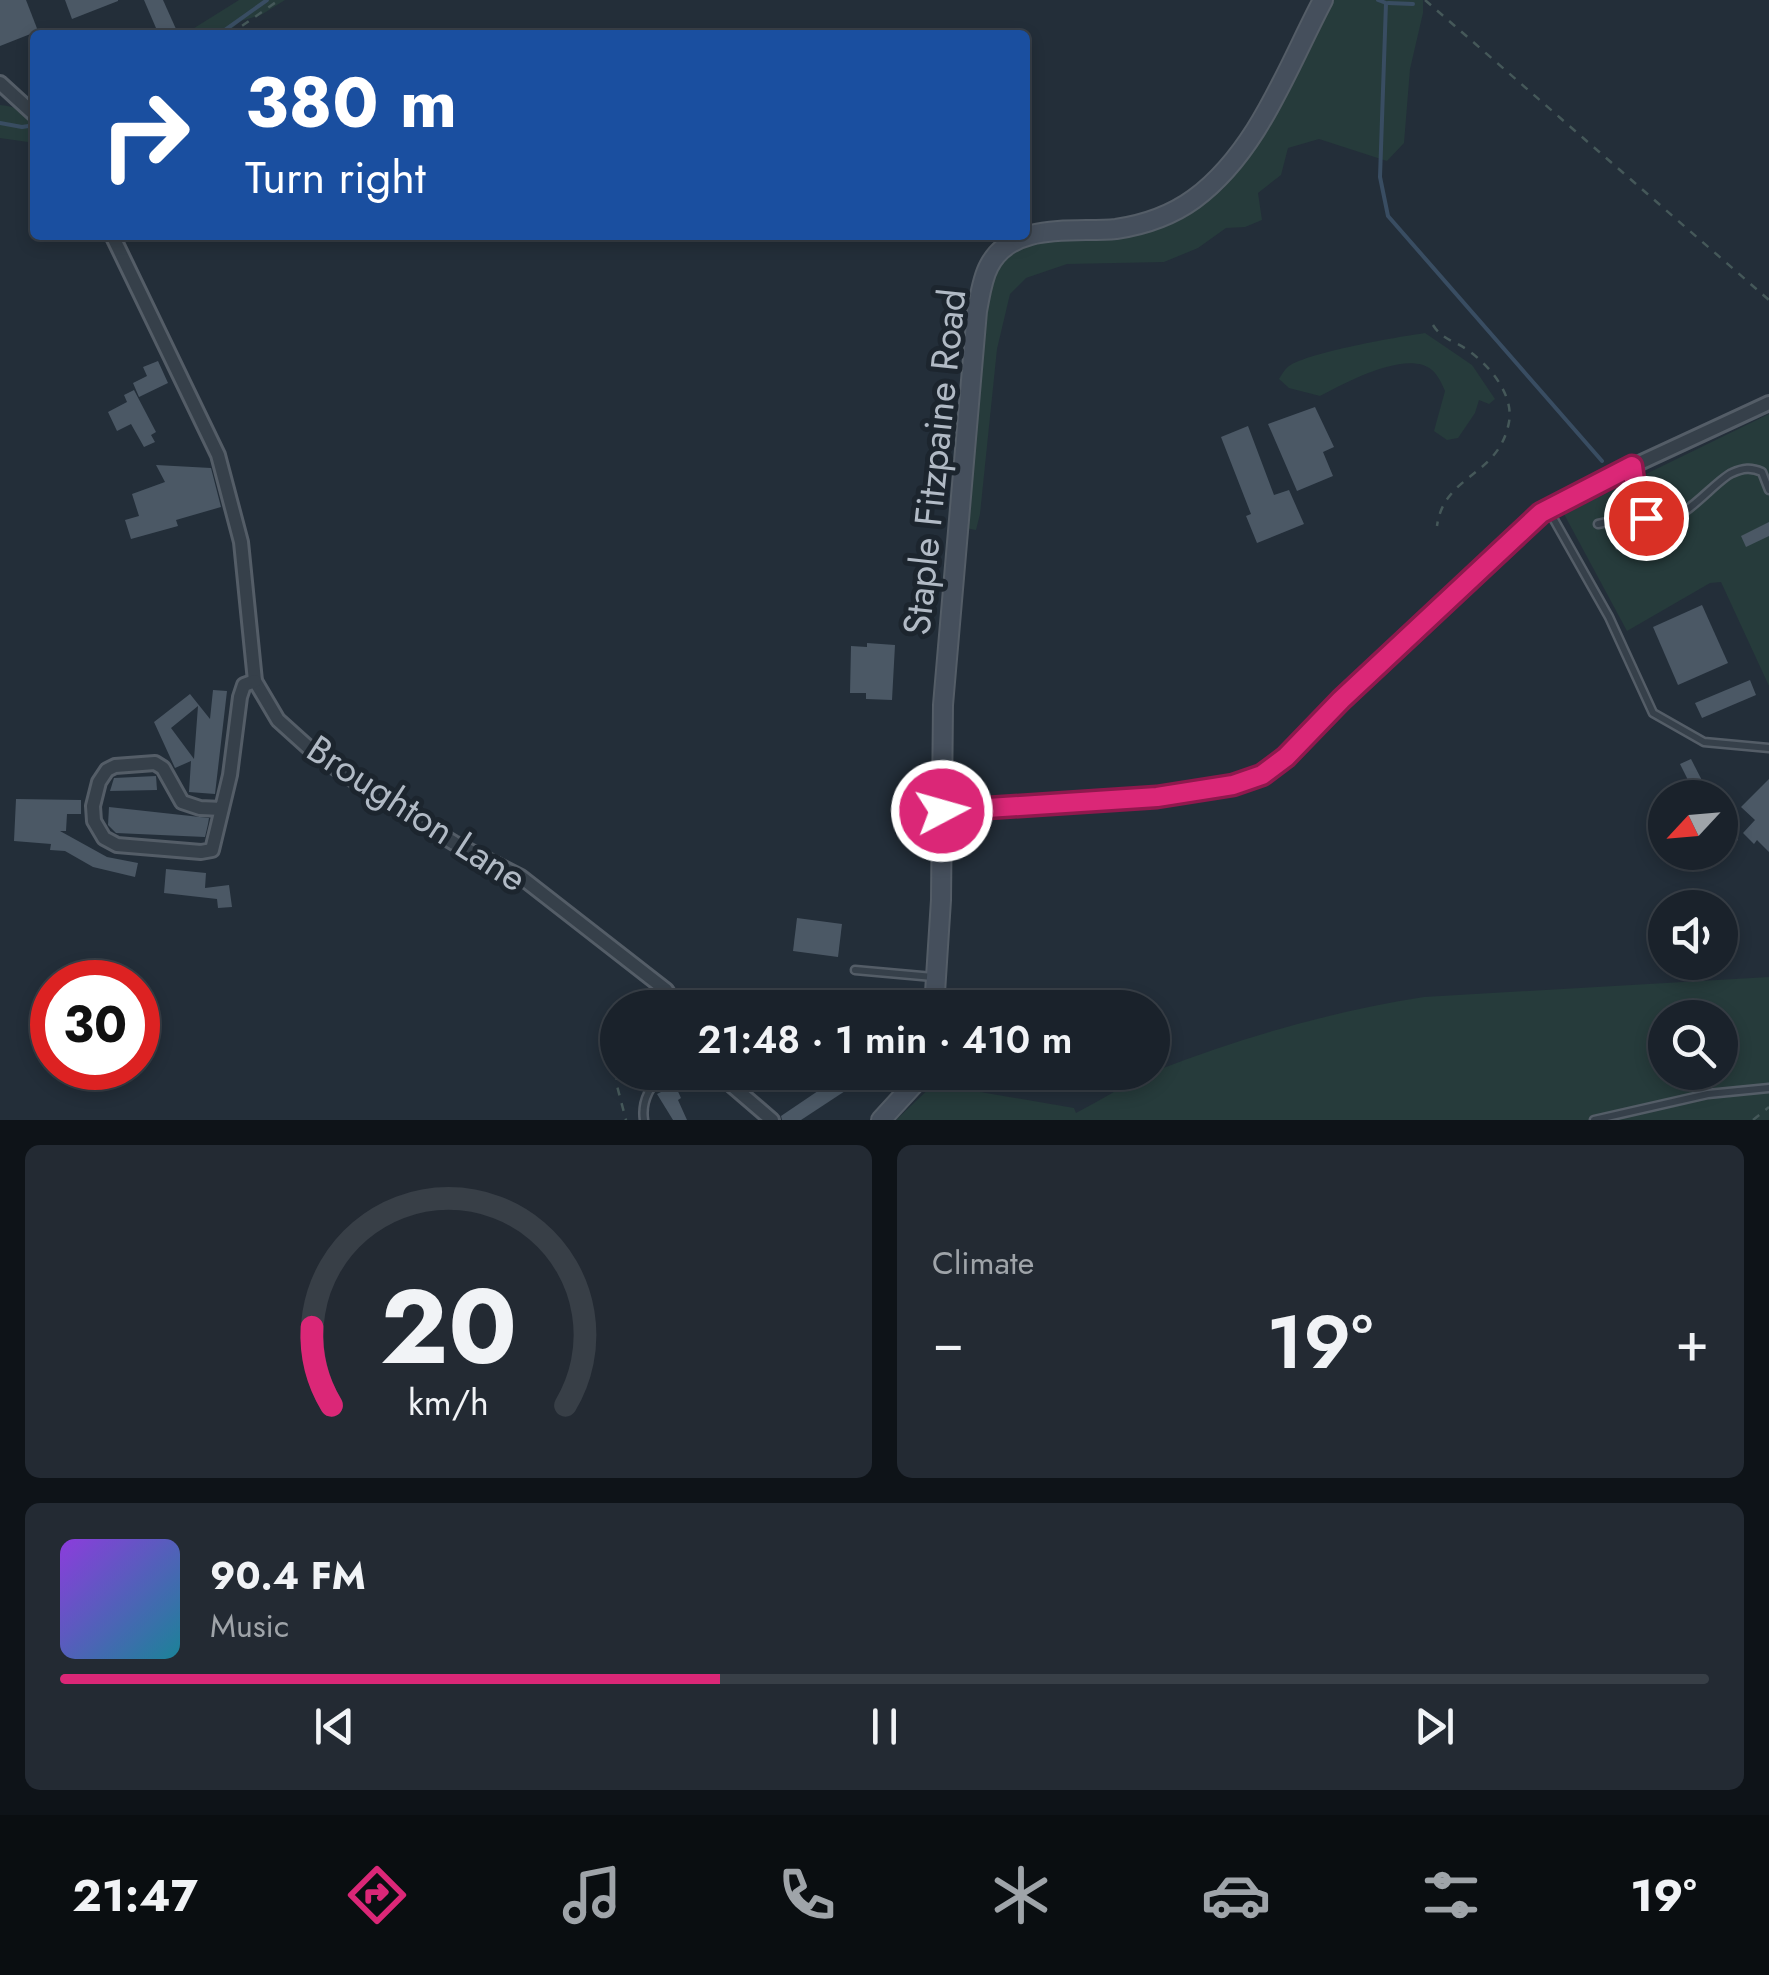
<!DOCTYPE html>
<meta charset="utf-8">
<style>
:root{--surface:#1a222b;--page:#232a33;--text:#f1f3f6;--muted:#9fa4a9;--line:#383f47;--accent:#db2777}
body{margin:0;font-family:Jost,sans-serif;background:var(--page);color:var(--text);height:100vh;display:flex;flex-direction:column;font-size:38px;white-space:nowrap}
*{box-sizing:border-box;margin:0}
p{font-size:32px;color:var(--muted)}
.icon{flex:none;width:55px;height:55px;fill:none;stroke:currentColor;stroke-width:2;stroke-linecap:round;stroke-linejoin:round}
.map{position:relative;height:1120px;overflow:hidden}
.sheet{display:flex;flex-direction:column;gap:25px;padding:25px;background:#0e1318;flex:1}
.sheet>*{flex:none}
.banner{position:absolute;left:30px;top:30px;width:1000px;height:210px;border-radius:10px;box-shadow:0 5px 15px #0003,0 0 0 2px var(--line);background:#1a4fa0;color:#fff;overflow:hidden}
.needle{width:65px;rotate:244deg}
.buttons{position:absolute;left:1648px;top:780px;display:grid;gap:20px}
.buttons a{display:grid;place-items:center;width:90px;height:90px;border-radius:50%;background:var(--surface);box-shadow:0 5px 15px #0003,0 0 0 2px var(--line);font-size:50px}
.speed{position:absolute;left:30px;top:960px;display:flex;gap:20px;font-size:50px;font-weight:700;text-align:center}
.speed>*{display:grid;place-content:center;width:130px;height:130px;border-radius:50%;background:var(--surface);box-shadow:0 5px 15px #0003,0 0 0 2px var(--line);line-height:1}
.speed .limit{border:15px solid #d22;background:#fff;color:#111}
.pin{position:absolute;display:grid;place-items:center;width:85px;height:85px;color:#fff;margin:-42px;border:5px solid #fff;border-radius:50%;box-shadow:0 2px 10px #0007}
.me{position:absolute;width:110px;margin:-55px;rotate:84deg;stroke-linejoin:round;filter:drop-shadow(0 0 8px #0008)}
.turn{display:flex;align-items:center;gap:35px;height:210px;padding:0 50px;font-size:45px}
.turn .icon{width:130px;height:130px;stroke-width:2.5}
.turn b{display:block;font-size:70px;line-height:85px}
.big{font-size:75px;font-weight:600;line-height:1.1}
.sheet .card{flex:1;display:flex;flex-direction:column;justify-content:center;gap:15px;min-width:0;padding:0 35px;border-radius:15px;background:var(--page)}
.sheet .dial{align-items:center;gap:0}
.dial svg{height:260px;overflow:visible;fill:none;stroke:var(--line);stroke-width:7;stroke-linecap:round;text-anchor:middle}
.dial text{fill:var(--text);stroke:none}
.song{display:flex;align-items:center;gap:30px}
.cover{width:120px;height:120px;border-radius:15px;background:linear-gradient(135deg,hsl(270 70% 55%),hsl(190 70% 35%))}
.played{height:10px;border-radius:5px;background:linear-gradient(90deg,var(--accent) 40%,var(--line) 40%)}
.keys{display:flex;justify-content:space-around;direction:ltr}
.heat{display:flex;justify-content:space-between;align-items:center;font-size:55px;direction:ltr}
.sheet .tiles{flex:1;display:grid;gap:25px;grid-template-columns:1fr 1fr}
.card:last-child{grid-column:span 2}
.trip{position:absolute;left:600px;top:990px;width:570px;height:100px;border-radius:50px;background:var(--surface);box-shadow:0 5px 15px #0003,0 0 0 2px var(--line);font-weight:600;line-height:100px;text-align:center}
.dock{display:flex;height:160px;justify-content:space-around;align-items:center;background:#0a0e11;color:var(--muted)}
.dock .icon{width:70px;height:70px}
.dock .on{color:var(--accent)}
.dock b{font-size:45px;color:var(--text)}
.map>svg:first-child{display:block}
.green{fill:#263b3b;fill-rule:evenodd}
.lines{fill:none;stroke-linecap:round;stroke-linejoin:round}
.stream{stroke:#394d62;stroke-width:4}
.building{fill:#4b5865;fill-rule:evenodd}
.lane-casing{stroke:#545d67;stroke-width:11}
.street-casing{stroke:#545d67;stroke-width:18}
.secondary-casing{stroke:#545d67;stroke-width:22}
.path{stroke:#455859;stroke-width:2.5;stroke-dasharray:8 8;stroke-linecap:butt}
.lane{stroke:#36404a;stroke-width:6}
.street{stroke:#36404a;stroke-width:12}
.secondary{stroke:#454f5c;stroke-width:18}
.route-casing{stroke:#8e194d;stroke-width:25}
.route{stroke:#db2777;stroke-width:18}
.labels{text-anchor:middle;dominant-baseline:central;stroke-width:10;stroke-linejoin:round;paint-order:stroke}
.street-label{font-size:38px;fill:#b1bac5;stroke:#1c252e}
</style>
<div class="map">
<svg width="1769" height="1120" viewBox="0 0 1769 1120">
<rect width="100%" height="100%" fill="#232e39"/>
<!-- green -->
<g class="green">
<path d="M239 0H285L261 15 241 21 224 35H183Z"/>
<path d="M1333 0H1423V13L1410 69 1404 143 1387 161 1319 139 1288 148 1281 175 1258 193 1262 220 1245 227 1226 228 1198 248 1164 262 1067 264 1026 278 1010 294 997 349 980 514 976 530 965 528 987 294 994 270 1006 256 1027 241 1165 224 1223 189 1259 144Z"/>
<path d="M0 105C25 107 35 119 35 143L0 138Z"/>
<path d="M1425 333 1472 365 1495 399 1489 404 1479 400 1475 413 1458 438 1447 440 1434 431 1445 391C1442 384 1438 375 1432 370 1407 349 1345 383 1320 396L1289 388 1279 379C1282 374 1285 369 1289 366 1310 352 1397 337 1425 333Z"/>
<path d="M1769 414V686L1721 582 1710 583 1627 631 1564 514Z"/>
<path d="M1769 977V1120H896L934 1084 1074 1108 1076 1113C1103 1099 1130 1081 1158 1070 1243 1037 1334 1011 1424 997ZM1665 1018H1720V1072H1665Z"/>
</g>
<g class="lines">
<!-- stream -->
<g class="stream">
<path d="M1378 0 1386 3 1380 177 1388 216 1602 461"/>
<path d="M1388 3 1413 4"/>
<path d="M218 35 267 0"/>
<path d="M0 123 22 127 35 125"/>
</g>
</g>
<!-- building -->
<g class="building">
<path d="M0 0H26L38 31 0 46Z"/>
<path d="M65 0H118V1L72 19Z"/>
<path d="M144 0H163L176 29 159 35Z"/>
<path d="M158 361 168 383 139 397 133 383 147 376 143 367Z"/>
<path d="M134 390 156 432 151 435 155 442 144 447 131 424 117 431 108 412 127 402 124 395Z"/>
<path d="M1315 407 1334 447 1323 452 1333 476 1297 491 1268 424Z"/>
<path d="M1248 426 1274 495 1289 490 1304 524 1257 543 1246 516 1251 514 1221 437Z"/>
<path d="M156 465 211 468 221 507 176 520 178 526 131 539 125 520 139 516 132 494 165 482Z"/>
<path d="M1769 522V536L1746 547 1741 536Z"/>
<path d="M1627 527 1634 543 1616 550 1609 535Z"/>
<path d="M1702 605 1728 663 1678 685 1653 627Z"/>
<path d="M867 643 895 645 892 700 866 699V693H850L851 646 867 647Z"/>
<path d="M1750 680 1756 695 1702 718 1695 703Z"/>
<path d="M213 690 227 691 215 794 189 792 191 761 175 768 154 722 190 694 210 719ZM198 706 194 759 171 728Z"/>
<path d="M1691 759 1711 798H1697L1680 764Z"/>
<path d="M156 776 157 790 110 791 114 778Z"/>
<path d="M1769 779V852L1757 840 1754 844 1743 833 1755 820 1741 807Z"/>
<path d="M16 799 81 800V814H67L66 831H60L107 857 138 863 135 877 93 867 65 851 50 850 51 844 14 841Z"/>
<path d="M1720 806 1738 840 1720 849Z"/>
<path d="M109 807 209 818 208 824 205 837 116 833 108 825Z"/>
<path d="M166 869 206 873 205 888 229 885 232 907 218 908 217 899 164 893Z"/>
<path d="M797 918 842 924 838 957 793 951Z"/>
<path d="M846 1072H874L801 1120H782L781 1116Z"/>
<path d="M675 1085 681 1098 678 1100 687 1120H673L657 1094Z"/>
</g>
<g class="lines">
<!-- lane casing -->
<g class="lane-casing">
<g id="lane">
<path d="M1633 467C1634 479 1634 494 1638 506 1656 558 1712 481 1732 473 1743 468 1751 467 1762 472L1769 490"/>
<path d="M1548 509 1609 617 1653 713 1704 742 1769 748"/>
<path d="M1598 524 1626 518 1638 508"/>
<path d="M855 970 933 977"/>
<path d="M644 1120C641 1101 651 1082 667 1072"/>
<path d="M1594 1120 1708 1094 1769 1088"/>
</g>
</g>
<!-- street casing -->
<g class="street-casing">
<g id="street">
<path d="M0 83 35 115"/>
<path d="M112 235 218 455 241 542 255 681 278 720 319 757 388 803 454 843 521 877 666 990 678 1008"/>
<path d="M222 809 200 808 182 802 163 768 155 763 115 766 107 770 99 782 93 806 94 821 104 838 117 845 201 852 212 850 230 775 240 697 244 685 255 681"/>
<path d="M942 811 1157 797 1233 785 1262 775 1286 757 1360 682 1541 513 1577 492 1769 403"/>
<path d="M716 1072 772 1120"/>
</g>
</g>
<!-- secondary casing -->
<g class="secondary-casing">
<g id="secondary">
<path d="M934 1008 941 900 943 705 977 311C980 296 982 279 989 266 1012 221 1075 233 1116 229 1143 225 1172 215 1194 199 1258 152 1287 68 1323 0"/>
<path d="M881 1120 925 1072"/>
</g>
</g>
<!-- path -->
<g class="path">
<path d="M1425 0 1769 300"/>
<path d="M229 35 279 0"/>
<path d="M1433 325C1442 340 1456 341 1469 351 1490 366 1514 395 1509 422 1499 477 1444 474 1437 526"/>
<path d="M618 1072 616 1082 626 1120"/>
<path d="M1753 1120 1769 1107"/>
</g>
<!-- lane -->
<use href="#lane" class="lane"/>
<!-- street -->
<use href="#street" class="street"/>
<!-- secondary -->
<use href="#secondary" class="secondary"/>
</g>
<g class="lines">
<!-- route casing -->
<g class="route-casing">
<path id="route" d="M942 811 1157 797 1233 785 1262 775 1286 757 1341 700 1541 513 1632 466 1638 508 1646 518"/>
</g>
<!-- route -->
<use href="#route" class="route"/>
</g>
<g class="labels">
<!-- street labels -->
<g class="street-label">
<text transform="translate(934 462) rotate(-84)">Staple Fitzpaine Road</text>
<text transform="translate(417 813) rotate(33)">Broughton Lane</text>
</g>
</g>
</svg>
<div class="buttons">
<a><svg class="needle" viewBox="-14 -14 28 28"><path d="M0-13l5 13h-10z" fill="#e53935"/><path d="M0 13l5-13h-10z" fill="#9fa4a9"/></svg></a>
<a><svg class="icon" aria-label="sound" viewBox="0 0 24 24"><path d="M4 9h4l5-4v14l-5-4H4zM17 9q2 3 0 6"/></svg></a>
<a><svg class="icon" aria-label="search" viewBox="0 0 24 24"><circle cx="10" cy="10" r="6"/><path d="M15 15l6 6"/></svg></a>
</div>
<div class="speed"><div class="limit">30</div></div>
<div class="pin" style="left:1646px;top:518px;background:#d93025"><svg class="icon" aria-label="arrive" viewBox="0 0 24 24"><path d="M6 21V4h12l-3 4 3 4H6"/></svg></div>
<svg class="me" style="left:942px;top:811px" viewBox="-20 -20 40 40"><circle r="17" fill="#db2777" stroke="#fff" stroke-width="3"/><path d="M0-11L8 9 0 5-8 9z" fill="#fff"/></svg>
<div class="trip">21:48 · 1 min · 410 m</div>
<div class="banner">
<div class="turn"><svg class="icon" aria-label="right" viewBox="0 0 24 24"><path d="M7 20v-9h11M14 6l5 5-5 5"/></svg><div><b>380 m</b>Turn right</div></div>
</div>
</div>
<section class="sheet">
<div class="tiles">
<div class="card dial"><svg viewBox="0 0 100 80">
<path d="M14 69A42 42 0 1 1 86 69"/>
<path d="M14 69A42 42 0 0 1 8 45" stroke="#db2777"/>
<text x="50" y="56" font-size="32" font-weight="700">20</text>
<text x="50" y="72" font-size="11">km/h</text>
</svg></div>
<div class="card"><p>Climate</p>
<div class="heat"><a>−</a><b class="big">19°</b><a>+</a></div>
</div>
<div class="card">
<div class="song"><i class="cover"></i><div><b>90.4 FM</b><p>Music</p></div></div>
<div class="played"></div>
<div class="keys"><svg class="icon" aria-label="previous" viewBox="0 0 24 24"><path d="M18 5L8 12l10 7zM5 5v14"/></svg><svg class="icon" aria-label="pause" viewBox="0 0 24 24"><path d="M8 5v14M16 5v14"/></svg><svg class="icon" aria-label="next" viewBox="0 0 24 24"><path d="M6 5l10 7-10 7zM19 5v14"/></svg></div>
</div>
</div>
</section>
<nav class="dock">
<b>21:47</b>
<svg class="icon on" aria-label="directions" viewBox="0 0 24 24"><path d="M12 3l9 9-9 9-9-9zM9 14v-3h6M13 9l2 2-2 2"/></svg>
<svg class="icon" aria-label="music" viewBox="0 0 24 24"><path d="M9 18V5l10-2v13"/><circle cx="6" cy="18" r="3"/><circle cx="16" cy="16" r="3"/></svg>
<svg class="icon" aria-label="phone" viewBox="0 0 24 24"><path d="M5 4h4l2 5-3 2q2 4 5 5l2-3 5 2v4C11 20 4 13 5 4z"/></svg>
<svg class="icon" aria-label="climate" viewBox="0 0 24 24"><path d="M12 3v18M4 7l16 10M4 17L20 7"/></svg>
<svg class="icon" aria-label="car" viewBox="0 0 24 24"><path d="M5 17H2v-5l4-1 3-4h7l3 4 3 1v5h-3M9 17h6M6 11h13"/><circle cx="7" cy="17" r="2"/><circle cx="17" cy="17" r="2"/></svg>
<svg class="icon" aria-label="filters" viewBox="0 0 24 24"><path d="M4 7h16M4 17h16"/><circle cx="9" cy="7" r="2"/><circle cx="15" cy="17" r="2"/></svg>
<b>19°</b>
</nav>
